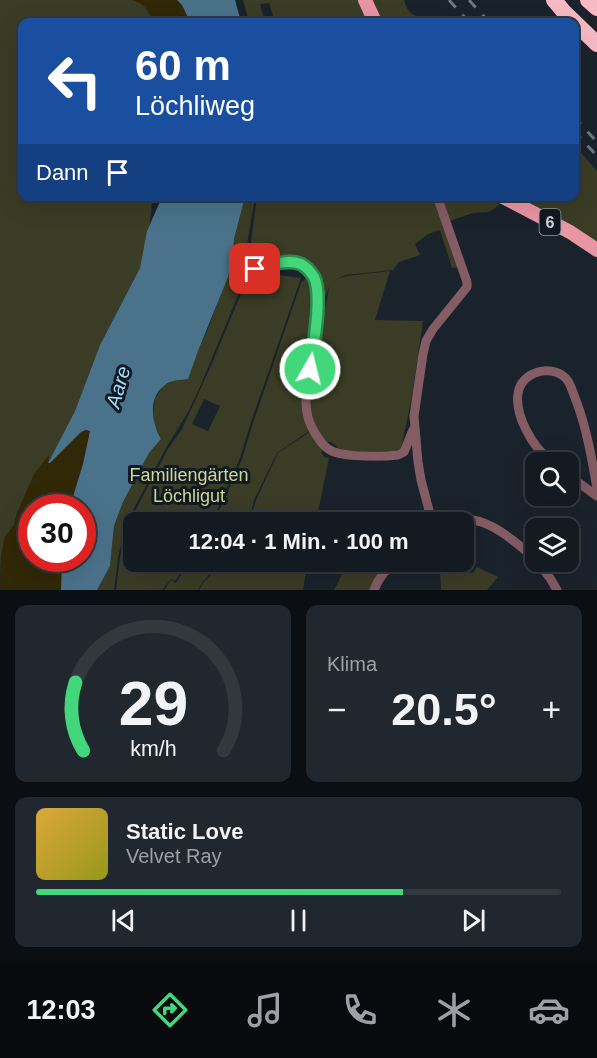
<!DOCTYPE html>
<html lang="de">
<meta charset="utf-8">
<style>
:root{--surface:#141a21;--page:#21272e;--text:#f1f3f6;--muted:#9da1a5;--line:#33383f;--accent:#43d77b}
body{margin:0;font-family:Arial,sans-serif;background:var(--page);color:var(--text);height:100vh;display:flex;flex-direction:column;font-size:22px;white-space:nowrap}
*{box-sizing:border-box;margin:0}
p{font-size:20px;color:var(--muted)}
.icon{flex:none;width:33px;height:33px;fill:none;stroke:currentColor;stroke-width:2;stroke-linecap:round;stroke-linejoin:round}
.map{position:relative;height:590px;overflow:hidden}
.panel{display:flex;flex-direction:column;gap:15px;padding:15px;background:#0b0e12;flex:1}
.panel>*{flex:none}
.top-card{position:absolute;left:18px;top:18px;width:561px;height:183px;border-radius:12px;box-shadow:0 6px 24px #0002,0 0 0 2px var(--line);background:#1a4fa0;color:#fff;overflow:hidden}
.fabs{position:absolute;left:525px;top:452px;display:grid;gap:12px}
.fabs a{display:grid;place-items:center;width:54px;height:54px;border-radius:12px;background:var(--surface);box-shadow:0 6px 24px #0002,0 0 0 2px var(--line);font-size:30px}
.speed{position:absolute;left:18px;top:494px;display:flex;gap:12px;font-size:30px;font-weight:700;text-align:center}
.speed>*{display:grid;place-content:center;width:78px;height:78px;border-radius:50%;background:var(--surface);box-shadow:0 6px 24px #0002,0 0 0 2px var(--line);line-height:1}
.speed .limit{border:9px solid #d22;background:#fff;color:#111}
.pin{position:absolute;display:grid;place-items:center;width:51px;height:51px;color:#fff;margin:-26px;border-radius:12px;box-shadow:0 3px 9px #0006}
.me{position:absolute;width:66px;margin:-33px;rotate:8deg;stroke-linejoin:round;filter:drop-shadow(0 0 4px #0008)}
.turn{display:flex;align-items:center;gap:21px;height:126px;padding:0 18px;font-size:27px}
.turn .icon{width:78px;height:78px;stroke-width:2.5}
.turn b{display:block;font-size:42px;line-height:51px}
.then{display:flex;align-items:center;height:57px;padding:0 18px;background:#0003;gap:12px;font-size:22px}
.big{font-size:45px;font-weight:800;line-height:1.1}
.panel .widget{flex:1;display:flex;flex-direction:column;justify-content:center;gap:9px;min-width:0;padding:0 21px;border-radius:12px;background:var(--page)}
.panel .dial{align-items:center;gap:0}
.dial svg{height:156px;overflow:visible;fill:none;stroke:var(--line);stroke-width:7;stroke-linecap:round;text-anchor:middle}
.dial text{fill:var(--text);stroke:none}
.song{display:flex;align-items:center;gap:18px}
.cover{width:72px;height:72px;border-radius:9px;background:linear-gradient(135deg,hsl(40 70% 55%),hsl(60 70% 35%))}
.played{height:6px;border-radius:3px;background:linear-gradient(90deg,var(--accent) 70%,var(--line) 70%)}
.keys{display:flex;justify-content:space-around;direction:ltr}
.heat{display:flex;justify-content:space-between;align-items:center;font-size:33px;direction:ltr}
.panel .tiles{flex:1;display:grid;gap:15px;grid-template-columns:1fr 1fr}
.widget:last-child{grid-column:span 2}
.trip{position:absolute;left:123px;top:512px;width:351px;height:60px;border-radius:12px;background:var(--surface);box-shadow:0 6px 24px #0002,0 0 0 2px var(--line);font-weight:800;line-height:60px;text-align:center}
.tab-bar{display:flex;height:96px;justify-content:space-around;align-items:center;background:#080a0d;color:var(--muted)}
.tab-bar .icon{width:42px;height:42px}
.tab-bar .current{color:var(--accent)}
.tab-bar b{font-size:27px;color:var(--text)}
.map>svg:first-child{display:block}
.green{fill:#3a3c25;fill-rule:evenodd}
.sand{fill:#312807}
.water{fill:#4a738b}
.lines{fill:none;stroke-linecap:round;stroke-linejoin:round}
.minor{stroke:#845c63;stroke-width:9}
.primary{stroke:#e895a4;stroke-width:14}
.motorway{stroke:#f7bac4;stroke-width:16}
.rail{stroke:#70777f;stroke-width:3;stroke-dasharray:10 10;stroke-linecap:butt}
.route-casing{stroke:#2c8c50;stroke-width:15}
.route{stroke:#43d77b;stroke-width:10}
.labels{text-anchor:middle;dominant-baseline:central;stroke-width:6;stroke-linejoin:round;paint-order:stroke}
.shield{fill:#111922;stroke:#979da4;stroke-width:1.5}
.shield-label{font-size:16px;font-weight:bold;fill:#d1d6dc}
.park-label{font-size:18px;fill:#d1d691;stroke:#111922}
.water-label{font-size:20px;font-style:italic;fill:#a5dbfc;stroke:#111922}
</style>
<div class="map">
<svg width="597" height="590" viewBox="0 0 597 590">
<rect width="100%" height="100%" fill="#1a222c"/>
<!-- green -->
<g class="green">
<path d="M0 0H133C145 4 149 11 153 22H22V196L154 197 152 202 150 223 140 268 100 345 75 411 48 463 49 456 17 513 14 525 5 537 1 557 0 584Z"/>
<path d="M243 0H364L375 22H275L269 3 260 4 265 22H249Z"/>
<path d="M371 0H404C409 19 417 14 432 22H381Z"/>
<path d="M575 146 597 171V243L512 197 574 196Z"/>
<path d="M339 196 436 197 461 267 452 268 440 230 428 234 415 244 420 255 399 262 393 270 346 275 333 281 346 276 390 271 375 320 423 321 412 396 402 445 400 449 394 451 363 452 337 449 336 445 331 442H327C323 438 318 433 315 428 298 390 324 326 329 287L326 296 318 294 307 386 312 429 277 453 254 500 249 522H211L219 511 242 459 252 426 301 283 311 273 302 264 252 266 250 249 257 197H337L338 201Z"/>
<path d="M245 197H255C253 217 243 246 249 266L255 269 250 273 239 293 200 387 188 412 166 448 132 512 124 531 118 558 114 590H97L110 566 114 526 123 502 149 453 161 439 154 423 153 414 155 398 163 386 172 381 198 351 210 324 233 258 234 239Z"/>
<path d="M438 197H495L500 207 498 206 489 212 473 213 447 222Z"/>
<path d="M263 273 301 278 250 425 240 458 217 510 209 522H134V561H188L175 581 171 579 162 590H116L120 557 127 530 134 513 168 449 182 429 210 368 243 289C249 281 253 276 263 273ZM204 399 220 406 208 431 192 424Z"/>
<path d="M311 431 323 451 321 452 324 457 329 458 316 522H250L256 500 278 453Z"/>
<path d="M189 561H221L202 583 198 590H164L171 580 176 583Z"/>
<path d="M223 561H308L303 590H199L203 583Z"/>
<path d="M349 561H390L371 590H334Z"/>
<path d="M477 567 498 577 487 590H441L440 570 473 573Z"/>
</g>
<!-- sand -->
<g class="sand">
<path d="M133 0H177L182 5 190 22H153C149 11 145 4 133 0Z"/>
<path d="M86 430 90 431 83 464 71 503V507H32V558H62L61 590H0L1 557 5 537 14 525 17 513 34 474 49 455 48 463 81 432Z"/>
</g>
<!-- water -->
<g class="water">
<path d="M177 0H235L241 22H190L182 5Z"/>
<path d="M162 197H245L234 239 233 258 228 277 198 351 188 379C180 380 171 380 165 385 147 398 152 423 161 439L149 453 123 502 114 526 110 566 97 590H61L62 558H82V507H71V503L83 464 90 431 86 430 81 432 50 463H48L75 411 100 345 140 268 147 231Z"/>
</g>
<g class="lines">
<!-- minor -->
<g class="minor">
<path d="M255 269C269 265 286 259 300 264 336 278 304 373 306 403 306 413 310 425 315 433 320 441 325 449 334 452 349 457 382 457 398 455L404 452 413 430"/>
<path d="M552 462C533 448 512 413 519 389 526 369 556 364 568 381 572 388 574 396 577 403 587 430 592 460 597 488"/>
<path d="M568 475 597 496"/>
<path d="M436 522 430 514 421 480 418 462 414 416 423 354 426 341 433 329 467 287V282L437 196"/>
<path d="M457 522C462 521 466 519 471 520 492 521 521 546 536 560"/>
<path d="M536 561 550 578 557 590"/>
<path d="M374 590C379 577 386 568 398 561"/>
</g>
<!-- primary -->
<g class="primary">
<path d="M365 0 375 22"/>
<path d="M501 196 570 232 597 250"/>
</g>
<!-- motorway -->
<g class="motorway">
<path d="M554 0 564 12 597 44"/>
<path d="M588 0 597 8"/>
</g>
<!-- rail -->
<g class="rail">
<path d="M449 0 469 22"/>
<path d="M469 0 489 22"/>
<path d="M574 117 597 142"/>
<path d="M574 131 597 156"/>
</g>
</g>
<g class="lines">
<!-- route casing -->
<g class="route-casing">
<path id="route" d="M255 269C269 265 287 259 301 264 306 267 311 272 314 277 323 296 313 348 310 369"/>
</g>
<!-- route -->
<use href="#route" class="route"/>
</g>
<g class="labels">
<!-- shield labels -->
<rect class="shield" x="539.5" y="209" width="21" height="26" rx="4.5"/>
<g class="shield-label">
<text x="550" y="222">6</text>
</g>
<!-- park labels -->
<g class="park-label">
<text x="189" y="475">Familiengärten<tspan x="189" dy="21">Löchligut</tspan></text>
</g>
<!-- water labels -->
<g class="water-label">
<text transform="translate(118 387) rotate(-74)">Aare</text>
</g>
</g>
</svg>
<div class="fabs">
<a><svg class="icon" aria-label="search" viewBox="0 0 24 24"><circle cx="10" cy="10" r="6"/><path d="M15 15l6 6"/></svg></a>
<a><svg class="icon" aria-label="layers" viewBox="0 0 24 24"><path d="M12 4l9 5-9 5-9-5zM3 14l9 5 9-5"/></svg></a>
</div>
<div class="speed"><div class="limit">30</div></div>
<div class="pin" style="left:255px;top:269px;background:#d93025"><svg class="icon" aria-label="arrive" viewBox="0 0 24 24"><path d="M6 21V4h12l-3 4 3 4H6"/></svg></div>
<svg class="me" style="left:310px;top:369px" viewBox="-20 -20 40 40"><circle r="17" fill="#43d77b" stroke="#fff" stroke-width="3"/><path d="M0-11L8 9 0 5-8 9z" fill="#fff"/></svg>
<div class="trip">12:04 · 1 Min. · 100 m</div>
<div class="top-card">
<div class="turn"><svg class="icon" aria-label="left" viewBox="0 0 24 24"><path d="M17 20v-9H6M10 6l-5 5 5 5"/></svg><div><b>60 m</b>Löchliweg</div></div>
<div class="then">Dann<svg class="icon" aria-label="arrive" viewBox="0 0 24 24"><path d="M6 21V4h12l-3 4 3 4H6"/></svg></div>
</div>
</div>
<section class="panel">
<div class="tiles">
<div class="widget dial"><svg viewBox="0 0 100 80">
<path d="M14 69A42 42 0 1 1 86 69"/>
<path d="M14 69A42 42 0 0 1 10 34" stroke="#43d77b"/>
<text x="50" y="56" font-size="32" font-weight="700">29</text>
<text x="50" y="72" font-size="11">km/h</text>
</svg></div>
<div class="widget"><p>Klima</p>
<div class="heat"><a>−</a><b class="big">20.5°</b><a>+</a></div>
</div>
<div class="widget">
<div class="song"><i class="cover"></i><div><b>Static Love</b><p>Velvet Ray</p></div></div>
<div class="played"></div>
<div class="keys"><svg class="icon" aria-label="previous" viewBox="0 0 24 24"><path d="M18 5L8 12l10 7zM5 5v14"/></svg><svg class="icon" aria-label="pause" viewBox="0 0 24 24"><path d="M8 5v14M16 5v14"/></svg><svg class="icon" aria-label="next" viewBox="0 0 24 24"><path d="M6 5l10 7-10 7zM19 5v14"/></svg></div>
</div>
</div>
</section>
<nav class="tab-bar">
<b>12:03</b>
<svg class="icon current" aria-label="directions" viewBox="0 0 24 24"><path d="M12 3l9 9-9 9-9-9zM9 14v-3h6M13 9l2 2-2 2"/></svg>
<svg class="icon" aria-label="music" viewBox="0 0 24 24"><path d="M9 18V5l10-2v13"/><circle cx="6" cy="18" r="3"/><circle cx="16" cy="16" r="3"/></svg>
<svg class="icon" aria-label="phone" viewBox="0 0 24 24"><path d="M5 4h4l2 5-3 2q2 4 5 5l2-3 5 2v4C11 20 4 13 5 4z"/></svg>
<svg class="icon" aria-label="climate" viewBox="0 0 24 24"><path d="M12 3v18M4 7l16 10M4 17L20 7"/></svg>
<svg class="icon" aria-label="car" viewBox="0 0 24 24"><path d="M5 17H2v-5l4-1 3-4h7l3 4 3 1v5h-3M9 17h6M6 11h13"/><circle cx="7" cy="17" r="2"/><circle cx="17" cy="17" r="2"/></svg>
</nav>
